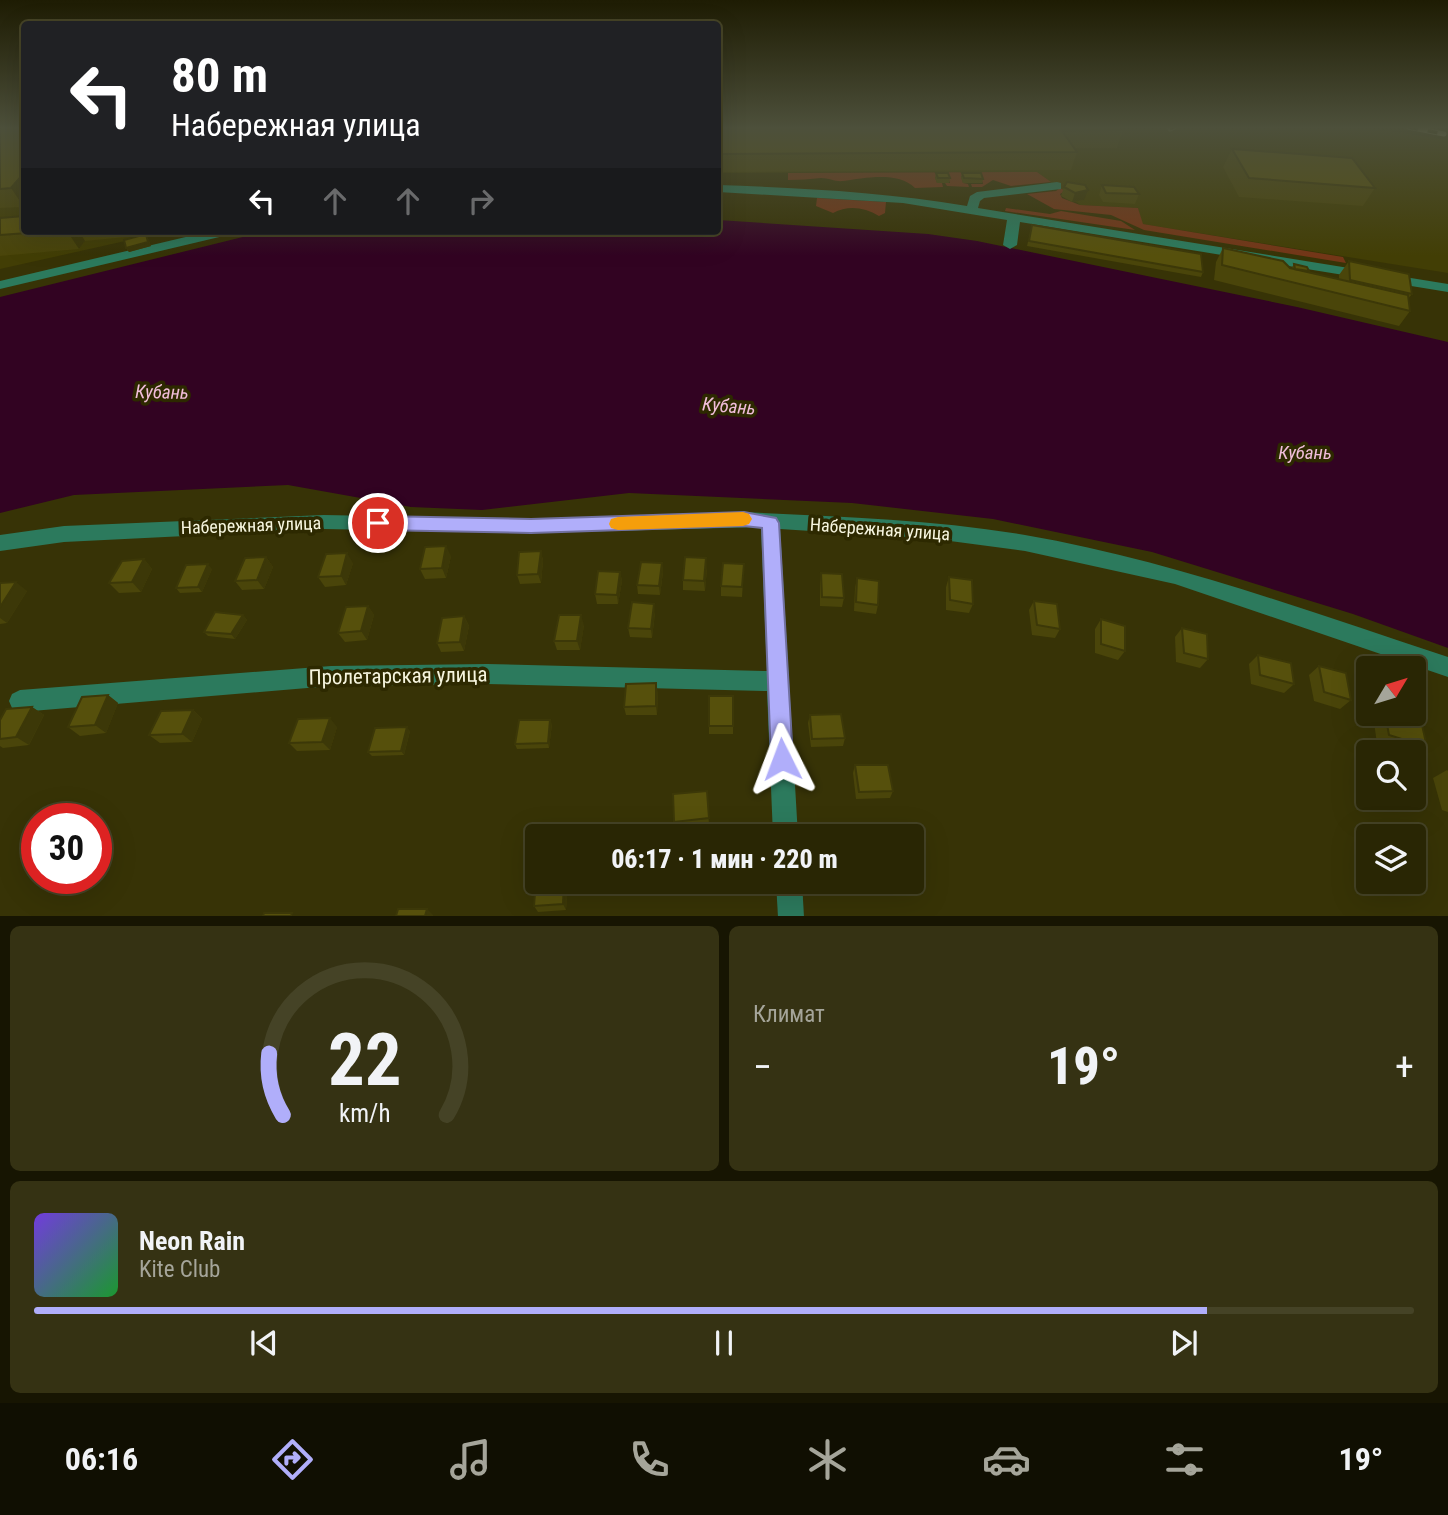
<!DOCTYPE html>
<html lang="ru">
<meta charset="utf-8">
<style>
:root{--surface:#292604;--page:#353213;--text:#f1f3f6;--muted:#a5a59a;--line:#454326;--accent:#b0aefa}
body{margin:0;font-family:"Roboto Condensed",sans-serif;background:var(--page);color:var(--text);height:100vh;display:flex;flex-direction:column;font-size:26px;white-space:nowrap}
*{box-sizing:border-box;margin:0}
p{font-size:23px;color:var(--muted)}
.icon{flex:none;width:38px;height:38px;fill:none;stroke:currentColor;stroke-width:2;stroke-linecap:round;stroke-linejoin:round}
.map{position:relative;height:916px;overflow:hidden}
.details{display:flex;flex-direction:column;gap:10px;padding:10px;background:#171502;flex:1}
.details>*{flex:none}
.top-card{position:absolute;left:21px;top:21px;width:700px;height:214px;border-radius:7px;box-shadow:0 7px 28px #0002,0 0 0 2px var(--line);background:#202124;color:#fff;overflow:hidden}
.needle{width:46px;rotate:52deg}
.tools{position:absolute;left:1356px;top:656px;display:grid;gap:14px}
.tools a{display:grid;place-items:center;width:70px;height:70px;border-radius:7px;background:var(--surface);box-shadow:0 7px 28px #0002,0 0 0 2px var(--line);font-size:35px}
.speed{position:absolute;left:21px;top:803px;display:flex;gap:14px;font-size:35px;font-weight:700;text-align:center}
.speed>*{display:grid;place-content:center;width:91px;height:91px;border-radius:50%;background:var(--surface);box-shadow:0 7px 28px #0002,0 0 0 2px var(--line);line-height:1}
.speed .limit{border:10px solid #d22;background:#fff;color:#111}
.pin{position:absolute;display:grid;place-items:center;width:60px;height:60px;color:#fff;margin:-30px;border:4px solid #fff;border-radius:50%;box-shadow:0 2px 7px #0007}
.me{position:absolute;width:77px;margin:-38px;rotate:357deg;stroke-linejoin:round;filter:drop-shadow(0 0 5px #0008)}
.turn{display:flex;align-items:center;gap:24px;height:147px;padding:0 35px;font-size:32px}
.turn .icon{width:91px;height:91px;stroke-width:2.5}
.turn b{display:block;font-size:49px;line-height:60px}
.lanes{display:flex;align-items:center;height:66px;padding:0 35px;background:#0003;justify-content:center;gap:35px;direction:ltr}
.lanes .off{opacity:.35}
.big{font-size:52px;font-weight:800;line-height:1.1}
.details .widget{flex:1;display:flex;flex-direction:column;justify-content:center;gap:10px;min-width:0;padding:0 24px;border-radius:10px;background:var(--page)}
.details .dial{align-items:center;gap:0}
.dial svg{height:182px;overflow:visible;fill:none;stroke:var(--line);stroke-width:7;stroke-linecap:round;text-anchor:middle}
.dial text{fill:var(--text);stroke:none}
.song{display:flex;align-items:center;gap:21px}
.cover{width:84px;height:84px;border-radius:10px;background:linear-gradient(135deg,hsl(260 70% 55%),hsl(130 70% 35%))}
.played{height:7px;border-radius:4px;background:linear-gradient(90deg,var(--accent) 85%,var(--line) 85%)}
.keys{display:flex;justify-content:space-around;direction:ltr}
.heat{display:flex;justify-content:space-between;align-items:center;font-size:38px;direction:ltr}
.details .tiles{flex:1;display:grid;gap:10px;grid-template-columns:1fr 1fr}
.widget:last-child{grid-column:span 2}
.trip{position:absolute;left:525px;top:824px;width:399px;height:70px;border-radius:7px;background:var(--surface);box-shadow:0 7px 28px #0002,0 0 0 2px var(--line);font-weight:800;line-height:70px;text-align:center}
.menu{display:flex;height:112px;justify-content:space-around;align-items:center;background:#100f02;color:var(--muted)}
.menu .icon{width:49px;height:49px}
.menu .current{color:var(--accent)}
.menu b{font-size:32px;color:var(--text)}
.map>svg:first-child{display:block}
.built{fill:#423e05}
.green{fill:#733617}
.water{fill:#320322}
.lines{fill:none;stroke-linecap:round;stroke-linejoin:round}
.minor{fill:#2c7a5d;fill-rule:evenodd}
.rail-casing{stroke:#b9b799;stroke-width:5}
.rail{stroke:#2d2900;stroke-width:3.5;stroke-dasharray:10;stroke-linecap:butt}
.wall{fill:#4a450a}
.shaded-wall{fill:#3c3808}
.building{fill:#56500c;stroke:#3c3808;stroke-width:2}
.route{fill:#b0aefa;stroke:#7271a2;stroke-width:2}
.slow{fill:#f59e0b}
.labels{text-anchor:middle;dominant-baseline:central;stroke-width:7;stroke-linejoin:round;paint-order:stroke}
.street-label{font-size:18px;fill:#f7f6df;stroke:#2d2900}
.water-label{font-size:19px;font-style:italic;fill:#f0bdd9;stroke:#2d2900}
.near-street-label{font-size:21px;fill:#f7f6df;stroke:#2d2900}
</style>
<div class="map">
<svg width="1448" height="917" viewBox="0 0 1448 917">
<rect width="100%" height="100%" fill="#373306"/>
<!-- built -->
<g class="built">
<path d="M0 127H24V231H170L0 269Z"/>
<path d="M718 127H1365L1442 139 1448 140V273L1142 224 1138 208 1080 205 1037 172 718 173Z"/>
</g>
<!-- green -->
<g class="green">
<path d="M1037 172 1051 182 1011 186 993 180 982 187H972L971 184H983L981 177 961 176 963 183 968 184 969 187 947 186 945 183H950L948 177H935L937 183H942L943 187 915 188C898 171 865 178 843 181 836 182 829 178 821 178 810 179 800 180 788 180V173Z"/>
<path d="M1060 188 1065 191 1060 194 1062 198 1080 205 1138 208 1143 224 1343 257 1346 263 1144 230 1111 215 1054 209 1027 194 1056 191Z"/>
<path d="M817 198 886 202 885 213 879 216C864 207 848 205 833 213L816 206Z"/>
<path d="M1006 208 1050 214 1061 211 1121 221 1135 230 1005 211Z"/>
</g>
<!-- water -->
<path class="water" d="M718 220 928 234 977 241 1297 307 1448 342V648L1353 614 1152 552 993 519 852 503 629 493 482 510 411 507 288 485 74 495 0 513V297L267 231H718Z"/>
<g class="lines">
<!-- minor -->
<g class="minor">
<path d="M1057 182 1061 183V189L984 198 980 201 978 208 1448 284V292L1020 222 1017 245 1010 249 1003 245 1007 220 903 203 718 192V185C802 188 884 192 967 206L970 196 977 192Z"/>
<path d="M211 231H233L232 234 0 289V281Z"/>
<path d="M744 512C837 517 932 519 1025 535 1170 560 1308 611 1448 657V677L1175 584 1025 551 935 539 780 529 798 836H773L767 691 487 684 331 686 20 712 12 708 9 701 12 694 20 690 331 666 487 664 767 671 761 527 531 533 324 529 64 542 0 551V535L64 526 324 515 531 519Z"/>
<path d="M776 882H802L804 917H778Z"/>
</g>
<!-- rail casing -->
<g class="rail-casing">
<g id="rail">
<path d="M1408 127 1444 134"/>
<path d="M1170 129 1174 127"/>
</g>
</g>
<!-- rail -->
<use href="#rail" class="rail"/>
</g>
<!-- wall -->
<g class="wall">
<path d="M0 127 24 207 0 208Z"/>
<path d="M718 127 1123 130 1117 148H1074L1077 152 1071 170 718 172Z"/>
<path d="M1232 149 1375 188 1363 206 1239 197 1223 167Z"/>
<path d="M936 173 950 178 949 183H937L935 178Z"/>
<path d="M962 173 983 179 982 183H963L961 178Z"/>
<path d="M1067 182 1084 200 1072 202 1061 196 1064 187Z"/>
<path d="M1102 185 1139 194 1135 204 1103 202 1099 195Z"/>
<path d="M0 218 24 231H155L153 235 147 236 151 246 129 252 126 248 137 236 85 241 79 249 0 256Z"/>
<path d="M1032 225 1203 272 1201 277 1027 246Z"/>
<path d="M1223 248 1291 269 1294 264 1309 271 1308 272 1339 280V275L1349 261 1412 294 1408 299 1410 311 1399 326 1214 280 1216 262Z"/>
<path d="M541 551 543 561 541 583 520 584 517 575Z"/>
<path d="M451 556 446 578 425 579 420 569Z"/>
<path d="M266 557 273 567 264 589 242 590 235 581Z"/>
<path d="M144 559 152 569 141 592 119 593 109 583Z"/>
<path d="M353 563 346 585 325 587 318 577Z"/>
<path d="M662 563 663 572 660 595 638 594 637 585Z"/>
<path d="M744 564 742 597 721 596V586Z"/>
<path d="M707 568 705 591 683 590V580Z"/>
<path d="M212 569 202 592 180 593 176 588Z"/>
<path d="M620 572 622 581 618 604H597L595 594Z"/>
<path d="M821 573 844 598 842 607 820 606V583Z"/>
<path d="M949 577 973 604 969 613 946 610V587Z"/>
<path d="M857 578 878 605 876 614 854 611 855 588Z"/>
<path d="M0 583 27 591 7 623 0 624Z"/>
<path d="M1034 601 1060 629 1055 638 1032 635 1029 610Z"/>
<path d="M368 606 374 615 367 640 345 642 338 633Z"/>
<path d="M655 613 652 638 630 637 628 628Z"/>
<path d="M243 615 247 620 235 639 208 636 204 632Z"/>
<path d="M464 616 469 626 464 651 441 652 437 643Z"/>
<path d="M1101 619 1125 651 1118 660 1095 653V629Z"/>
<path d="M584 625 580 650H557L554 641Z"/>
<path d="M1182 628 1208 659 1200 668 1176 662 1175 637Z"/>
<path d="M1258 655 1294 684 1284 693 1251 684 1249 664Z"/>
<path d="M1319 666 1351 700 1340 709 1314 701 1309 675Z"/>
<path d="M658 692 657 715H626L624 707Z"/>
<path d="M108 695 118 703 106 733 80 736 68 727Z"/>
<rect x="709" y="696" width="24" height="38"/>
<path d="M32 707 44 715 29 745 3 748 0 746V720Z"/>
<path d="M193 710 202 719 192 742 160 743 149 735Z"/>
<path d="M1384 714H1388L1427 747 1414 755V752H1405L1377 744 1374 722Z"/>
<path d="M810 715 845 738 843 746 811 747 808 723Z"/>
<path d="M552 724 549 748 517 749 515 744Z"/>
<path d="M337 727 330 750 297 751 289 743Z"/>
<path d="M410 731 404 755 372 756 368 752Z"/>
<path d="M855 765 893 791 890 798 856 799 853 773Z"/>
<path d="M1447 770 1448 771V812L1442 810 1433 778Z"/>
<path d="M707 791 709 825 675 829 674 822Z"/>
<path d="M537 882H568L566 910 538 912 534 906Z"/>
<path d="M711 882V891L675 892 674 885Z"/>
</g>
<!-- shaded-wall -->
<g class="shaded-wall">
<path d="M24 173V207L11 188Z"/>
<path d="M1088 190 1084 200 1072 202 1075 193Z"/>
<path d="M67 231H79L85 241 79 249Z"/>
<path d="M146 234 151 246 129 252 126 248Z"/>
<path d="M446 546 451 556 446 578 442 568Z"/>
<path d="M541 551 543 561 541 583 538 574Z"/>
<path d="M347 553 353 563 346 585 341 576Z"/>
<path d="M266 557 273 567 264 589 257 580Z"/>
<path d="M706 558 707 568 705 591 704 581Z"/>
<path d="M144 559 152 569 141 592 132 582Z"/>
<path d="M662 563 663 572 660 595 659 586Z"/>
<path d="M208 564 212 569 202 592 198 587Z"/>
<path d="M620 572 622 581 618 604 617 595Z"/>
<path d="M16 582 27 591 7 623 0 618V607Z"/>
<path d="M654 604 655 613 652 638 651 629Z"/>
<path d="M368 606 374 615 367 640 361 631Z"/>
<path d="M243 615 247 620 235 639 231 634Z"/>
<path d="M581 615 584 625 580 650 577 641Z"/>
<path d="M464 616 469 626 464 651 460 642Z"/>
<path d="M656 683 658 692 657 715 656 706Z"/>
<path d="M108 695 118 703 106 733 95 725Z"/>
<path d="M32 707 44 715 29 745 16 737Z"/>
<path d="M193 710 202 719 192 742 182 734Z"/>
<path d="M330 718 337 727 330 750 322 742Z"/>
<path d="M550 720 552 724 549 748 548 743Z"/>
<path d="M407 727 410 731 404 755 401 751Z"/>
<path d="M564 882H568L566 910 563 904Z"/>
<path d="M427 909 433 915V916H425Z"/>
</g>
<!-- building -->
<g class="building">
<path d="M0 127H24V173L11 188 0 189Z"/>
<path d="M718 127H1121L1123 130 1062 131 1077 152 718 154Z"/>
<path d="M1232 149 1352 158 1375 188 1249 178Z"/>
<path d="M936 173H948L950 178H938Z"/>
<path d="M962 173H981L983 179 964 178Z"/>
<path d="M1067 182 1085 185 1088 190 1075 193 1064 187Z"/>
<path d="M1102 185 1134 187 1139 194 1106 193Z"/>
<path d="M24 216V231H55L0 235V218Z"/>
<path d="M1032 225 1201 254 1203 272 1029 241Z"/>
<path d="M146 234 148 242 126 248 124 240Z"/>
<path d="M1223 248 1283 261 1290 268 1408 295 1410 311 1222 265Z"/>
<path d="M1349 261 1409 274 1412 294 1350 280Z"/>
<path d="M1294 264 1307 267 1309 271 1295 269Z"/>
<path d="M446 546 442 568 420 569 425 547Z"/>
<path d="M541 551 538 574 517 575 519 552Z"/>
<path d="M347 553 341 576 318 577 326 554Z"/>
<path d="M266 557 257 580 235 581 245 558Z"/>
<path d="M685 557 706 558 704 581 683 580Z"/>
<path d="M144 559 132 582 109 583 122 561Z"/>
<path d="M641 562 662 563 659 586 637 585Z"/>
<path d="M723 563 744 564 742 587 721 586Z"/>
<path d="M208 564 198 587 176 588 186 565Z"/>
<path d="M598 571 620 572 617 595 595 594Z"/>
<path d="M821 573 842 574 844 598 822 597Z"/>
<path d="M949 577 972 580 973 604 950 600Z"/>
<path d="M857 578 879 581 878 605 856 602Z"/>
<path d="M16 582 0 607V583Z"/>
<path d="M1034 601 1057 604 1060 629 1037 625Z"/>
<path d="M632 602 654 604 651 629 628 628Z"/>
<path d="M368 606 361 631 338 633 346 607Z"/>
<path d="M215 612 243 615 231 634 204 632Z"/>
<path d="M559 615H581L577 641H554Z"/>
<path d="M464 616 460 642 437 643 442 618Z"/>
<path d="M1101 619 1125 626V651L1101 644Z"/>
<path d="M1182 628 1207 634 1208 659 1184 653Z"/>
<path d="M1258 655 1291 663 1294 684 1260 675Z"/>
<path d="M1319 666 1346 673 1351 700 1324 692Z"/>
<path d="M656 683V706L624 707 626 684Z"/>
<path d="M108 695 95 725 68 727 82 697Z"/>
<rect x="709" y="696" width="24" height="30"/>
<path d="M32 707 16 737 0 739V720L6 709Z"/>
<path d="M193 710 182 734 149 735 161 711Z"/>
<path d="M841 714 845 738 812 739 810 715Z"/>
<path d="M1385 714 1422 725 1427 747 1389 735Z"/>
<path d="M330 718 322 742 289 743 298 719Z"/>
<path d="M519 720H550L548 743 515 744Z"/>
<path d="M407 727 401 751 368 752 375 728Z"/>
<path d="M855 765H888L893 791 859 792Z"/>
<path d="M707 791 709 818 674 822 673 794Z"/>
<path d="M537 866V882H564L563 904 534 906Z"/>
<path d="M674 882H710V884L674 885Z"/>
<path d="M398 909H427L425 916H396Z"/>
<path d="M264 913H292L291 916H263Z"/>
</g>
<!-- sky -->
<linearGradient id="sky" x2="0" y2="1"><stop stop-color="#1e1c03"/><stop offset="0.5" stop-color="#4d503b"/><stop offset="1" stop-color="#4d503b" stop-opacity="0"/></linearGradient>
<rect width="1448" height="256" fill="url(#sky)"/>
<!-- route -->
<path class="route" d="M744 512 776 518 779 523 793 759 790 766 782 769 774 766 771 759 762 528 744 526 531 533 378 530 372 528 369 523 372 518 378 516 531 519Z"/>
<!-- slow -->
<path class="slow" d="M743 512 749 514 752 519 749 524 743 526 618 530 611 528 609 524 611 519 618 517Z"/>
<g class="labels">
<!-- street labels -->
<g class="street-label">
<text transform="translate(251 525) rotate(-2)">Набережная улица</text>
<text transform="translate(880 529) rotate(4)">Набережная улица</text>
</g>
<!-- water labels -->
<g class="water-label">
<text transform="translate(162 392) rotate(1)">Кубань</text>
<text transform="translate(729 406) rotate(5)">Кубань</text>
<text x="1305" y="452">Кубань</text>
</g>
<!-- near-street labels -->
<g class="near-street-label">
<text transform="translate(398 676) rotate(-1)">Пролетарская улица</text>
</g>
</g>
</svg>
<div class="tools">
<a><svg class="needle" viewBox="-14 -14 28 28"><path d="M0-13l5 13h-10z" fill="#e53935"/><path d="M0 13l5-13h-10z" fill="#a5a59a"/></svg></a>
<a><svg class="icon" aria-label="search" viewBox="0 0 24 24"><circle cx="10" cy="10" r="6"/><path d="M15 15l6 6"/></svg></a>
<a><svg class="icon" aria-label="layers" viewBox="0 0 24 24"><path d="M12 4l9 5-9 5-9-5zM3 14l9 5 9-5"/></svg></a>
</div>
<div class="speed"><div class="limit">30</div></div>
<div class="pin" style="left:378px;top:523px;background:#d93025"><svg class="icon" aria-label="arrive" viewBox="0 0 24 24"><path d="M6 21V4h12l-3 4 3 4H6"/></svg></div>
<svg class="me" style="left:782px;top:759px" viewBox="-20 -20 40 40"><path d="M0-17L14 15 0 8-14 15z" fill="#b0aefa" stroke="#fff" stroke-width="4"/></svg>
<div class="trip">06:17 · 1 мин · 220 m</div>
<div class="top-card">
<div class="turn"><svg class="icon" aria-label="left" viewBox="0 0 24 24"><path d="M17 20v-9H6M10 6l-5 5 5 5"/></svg><div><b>80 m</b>Набережная улица</div></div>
<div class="lanes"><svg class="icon" aria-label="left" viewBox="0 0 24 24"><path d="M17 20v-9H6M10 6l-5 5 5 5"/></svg><svg class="icon off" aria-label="ahead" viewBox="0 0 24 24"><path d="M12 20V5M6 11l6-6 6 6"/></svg><svg class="icon off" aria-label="ahead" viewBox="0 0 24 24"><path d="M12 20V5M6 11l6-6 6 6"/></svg><svg class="icon off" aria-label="right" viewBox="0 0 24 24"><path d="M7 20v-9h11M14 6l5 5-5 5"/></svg></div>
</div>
</div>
<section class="details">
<div class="tiles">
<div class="widget dial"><svg viewBox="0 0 100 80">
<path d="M14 69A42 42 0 1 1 86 69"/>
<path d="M14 69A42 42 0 0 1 8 42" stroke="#b0aefa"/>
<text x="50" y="56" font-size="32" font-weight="700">22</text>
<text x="50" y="72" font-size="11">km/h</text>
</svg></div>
<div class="widget"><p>Климат</p>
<div class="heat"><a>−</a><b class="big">19°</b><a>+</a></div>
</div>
<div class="widget">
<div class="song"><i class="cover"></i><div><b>Neon Rain</b><p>Kite Club</p></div></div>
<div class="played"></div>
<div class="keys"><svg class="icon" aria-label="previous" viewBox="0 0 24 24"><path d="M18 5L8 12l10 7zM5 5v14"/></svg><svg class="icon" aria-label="pause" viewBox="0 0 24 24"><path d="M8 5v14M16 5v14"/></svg><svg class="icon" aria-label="next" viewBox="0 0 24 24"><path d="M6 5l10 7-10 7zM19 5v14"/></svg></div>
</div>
</div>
</section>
<nav class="menu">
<b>06:16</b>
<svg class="icon current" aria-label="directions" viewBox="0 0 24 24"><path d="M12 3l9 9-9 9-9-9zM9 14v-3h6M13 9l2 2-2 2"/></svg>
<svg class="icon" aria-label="music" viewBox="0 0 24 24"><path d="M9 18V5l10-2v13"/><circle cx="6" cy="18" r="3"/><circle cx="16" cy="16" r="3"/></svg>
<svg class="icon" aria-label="phone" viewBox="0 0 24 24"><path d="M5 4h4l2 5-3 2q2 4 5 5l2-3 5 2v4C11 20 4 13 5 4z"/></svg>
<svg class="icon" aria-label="climate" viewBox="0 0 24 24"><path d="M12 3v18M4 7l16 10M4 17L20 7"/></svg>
<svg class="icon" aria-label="car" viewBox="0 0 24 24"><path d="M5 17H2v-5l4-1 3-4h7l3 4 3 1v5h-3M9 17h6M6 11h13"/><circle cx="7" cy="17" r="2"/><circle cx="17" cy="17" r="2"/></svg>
<svg class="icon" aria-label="filters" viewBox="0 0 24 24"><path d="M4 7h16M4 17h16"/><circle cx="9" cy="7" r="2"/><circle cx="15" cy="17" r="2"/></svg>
<b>19°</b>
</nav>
